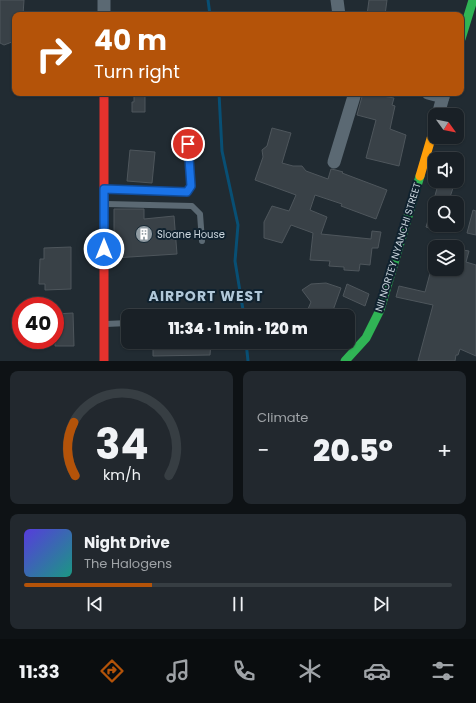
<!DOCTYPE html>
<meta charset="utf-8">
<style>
:root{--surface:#192026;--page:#22282e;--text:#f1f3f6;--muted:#9fa3a7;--line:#373e43;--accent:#b45309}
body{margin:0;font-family:Poppins,sans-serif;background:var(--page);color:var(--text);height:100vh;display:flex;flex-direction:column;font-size:15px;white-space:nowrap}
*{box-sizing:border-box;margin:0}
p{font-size:13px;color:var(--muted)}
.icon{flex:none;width:22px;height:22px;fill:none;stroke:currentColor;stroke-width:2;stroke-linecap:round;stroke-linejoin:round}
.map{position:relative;height:361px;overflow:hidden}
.sheet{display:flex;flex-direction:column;gap:10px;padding:10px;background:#0e1215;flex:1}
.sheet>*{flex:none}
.guide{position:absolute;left:12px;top:12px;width:452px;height:84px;border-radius:8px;box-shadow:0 1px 3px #0004,0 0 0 1px var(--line);background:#b45309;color:#fff;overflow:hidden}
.needle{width:26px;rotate:123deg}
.fabs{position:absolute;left:428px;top:108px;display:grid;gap:8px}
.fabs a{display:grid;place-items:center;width:36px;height:36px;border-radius:8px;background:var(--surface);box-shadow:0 1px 3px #0004,0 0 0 1px var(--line);font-size:20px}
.speed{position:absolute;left:12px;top:297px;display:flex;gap:8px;font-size:20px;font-weight:700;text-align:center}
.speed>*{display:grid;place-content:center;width:52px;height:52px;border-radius:50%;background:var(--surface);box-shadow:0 1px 3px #0004,0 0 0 1px var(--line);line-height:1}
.speed .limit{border:6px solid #d22;background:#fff;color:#111}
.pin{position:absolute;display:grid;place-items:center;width:34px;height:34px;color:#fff;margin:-17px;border:2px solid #fff;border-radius:50%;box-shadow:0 1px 4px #0007}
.me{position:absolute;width:44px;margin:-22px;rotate:0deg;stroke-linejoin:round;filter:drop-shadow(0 0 3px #0008)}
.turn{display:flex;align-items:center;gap:14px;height:84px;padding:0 16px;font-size:18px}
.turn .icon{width:52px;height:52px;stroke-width:2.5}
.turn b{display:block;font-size:28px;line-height:34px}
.big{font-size:30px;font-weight:800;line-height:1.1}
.sheet .widget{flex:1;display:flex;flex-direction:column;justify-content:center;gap:6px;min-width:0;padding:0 14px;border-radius:8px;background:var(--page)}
.sheet .dial{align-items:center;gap:0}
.dial svg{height:104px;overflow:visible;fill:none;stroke:var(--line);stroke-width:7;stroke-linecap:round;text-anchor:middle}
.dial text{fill:var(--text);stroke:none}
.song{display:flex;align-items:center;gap:12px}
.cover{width:48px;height:48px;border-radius:6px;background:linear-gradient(135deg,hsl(250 70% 55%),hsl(170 70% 35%))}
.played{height:4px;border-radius:2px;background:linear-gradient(90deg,var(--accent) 30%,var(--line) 30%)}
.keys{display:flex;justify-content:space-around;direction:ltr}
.heat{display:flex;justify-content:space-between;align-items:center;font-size:22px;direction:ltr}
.sheet .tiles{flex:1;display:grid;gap:10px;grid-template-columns:1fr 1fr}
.widget:last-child{grid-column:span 2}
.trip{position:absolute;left:121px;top:309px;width:234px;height:40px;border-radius:8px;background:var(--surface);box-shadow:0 1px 3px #0004,0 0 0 1px var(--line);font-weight:800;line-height:40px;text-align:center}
.tab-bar{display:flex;height:64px;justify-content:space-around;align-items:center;background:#0a0d0f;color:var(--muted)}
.tab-bar .icon{width:28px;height:28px}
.tab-bar .selected{color:var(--accent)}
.tab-bar b{font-size:18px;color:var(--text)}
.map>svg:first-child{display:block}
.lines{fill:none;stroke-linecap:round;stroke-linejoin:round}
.stream{stroke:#084f74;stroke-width:3}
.building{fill:#394147;stroke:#4e565c}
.lane{stroke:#5b6973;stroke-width:6}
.street{stroke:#5b6973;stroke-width:13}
.fast{stroke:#30b455;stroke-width:9}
.slow{stroke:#ff9f0a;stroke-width:9}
.jam{stroke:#e5322d;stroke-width:9}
.route-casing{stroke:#114b97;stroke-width:10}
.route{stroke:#1a73e8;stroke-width:7}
.labels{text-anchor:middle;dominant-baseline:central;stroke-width:4;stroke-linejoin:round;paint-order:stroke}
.poi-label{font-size:10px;fill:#ccd7df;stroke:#10222f;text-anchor:start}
.street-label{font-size:10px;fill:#ccd7df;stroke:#10222f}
.district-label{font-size:14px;font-weight:bold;letter-spacing:1px;fill:#b1c8d9;stroke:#10222f}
</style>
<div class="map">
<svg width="476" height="361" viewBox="0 0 476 361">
<rect width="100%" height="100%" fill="#212b32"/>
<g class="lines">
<!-- stream -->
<g class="stream">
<path d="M208 0 210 15"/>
<path d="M219 93 222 151 238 225 235 261 244 316"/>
<path d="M246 342 248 361"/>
</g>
</g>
<!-- building -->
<g class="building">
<path d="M0 0H24L23 15H15V34L12 42 4 45 0 43Z"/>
<path d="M369 0H387L385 15H367Z"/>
<path d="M134 93H145V112H132V102H134Z"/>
<path d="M363 93H378L377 95 394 98 392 105 395 106 390 129 406 135 399 166 366 158 376 120 357 115Z"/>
<path d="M272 128 291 133 282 163 293 166H302L306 171 328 179 331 169 336 170 343 172 342 173 387 190 376 219 341 206 342 204 315 195 310 210 327 217 321 234 371 239 372 231 381 232 378 248H372L370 265 360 264 359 271 344 270V267L329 266 330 261 310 260 313 233 291 225 282 243 264 238V222L272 206 289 211 296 195 255 180 263 157 262 150 267 146Z"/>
<path d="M130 150 155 152 152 183 127 181Z"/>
<path d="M439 181 454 185 448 203H433Z"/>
<path d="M433 204H435V230L426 227Z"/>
<path d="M114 209H144V219L174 216 177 254 114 258Z"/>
<path d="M473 210 476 211V235L467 233Z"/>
<path d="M71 247V289L45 290V284H39L40 259H44V248Z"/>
<path d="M457 249 469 251 466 262 476 265V356L460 349 458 355H456L455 361H418L433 305 396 297 399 286 425 292 432 266 435 267V269H457Z"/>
<path d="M326 283 341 288 331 316H305L311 302 302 290 311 284Z"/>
<path d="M347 284 369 294 365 306 343 296Z"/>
<path d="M73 313 74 346H55V314Z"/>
<path d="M153 342H211L210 355 153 356Z"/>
</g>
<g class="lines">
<!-- lane -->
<g class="lane">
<path d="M106 189 187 193 191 186 188 144"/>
<path d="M106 204 192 206 200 214 202 241"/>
<path d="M106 324 128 323"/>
</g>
<!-- street -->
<g class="street">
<path d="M104 0V15"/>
<path d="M337 0 339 15"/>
<path d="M428 93 443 97"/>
<path d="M438 115 444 93"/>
<path d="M334 162 355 93"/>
</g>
<!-- fast -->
<g class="fast">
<path d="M461 39 473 0"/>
<path d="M345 361 366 338 380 310 420 176"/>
</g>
<!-- slow -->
<path class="slow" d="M420 176 435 125"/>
<!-- jam -->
<path class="jam" d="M104 93V361"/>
</g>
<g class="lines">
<!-- route casing -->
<g class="route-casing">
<path id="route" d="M104 249V189L187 192 191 186 188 144"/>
</g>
<!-- route -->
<use href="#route" class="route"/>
</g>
<!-- icons -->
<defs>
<g id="building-disc" transform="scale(0.9)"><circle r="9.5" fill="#909ba2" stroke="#10222f"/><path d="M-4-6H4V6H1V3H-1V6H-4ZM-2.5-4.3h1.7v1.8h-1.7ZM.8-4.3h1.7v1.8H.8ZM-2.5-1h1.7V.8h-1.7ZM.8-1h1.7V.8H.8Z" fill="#fff"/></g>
</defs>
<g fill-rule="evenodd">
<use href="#building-disc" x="144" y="234"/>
</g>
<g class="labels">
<!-- poi labels -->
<g class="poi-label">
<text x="157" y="234">Sloane House</text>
</g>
<!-- street labels -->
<g class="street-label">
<text transform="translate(398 247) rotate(-73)">NII NORTEY NYANCHI STREET</text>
</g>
<!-- district labels -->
<g class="district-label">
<text x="206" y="296">AIRPORT WEST</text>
</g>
</g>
</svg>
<div class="fabs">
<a><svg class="needle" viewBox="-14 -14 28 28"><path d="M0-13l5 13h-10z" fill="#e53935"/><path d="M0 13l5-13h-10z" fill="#9fa3a7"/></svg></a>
<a><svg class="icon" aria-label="sound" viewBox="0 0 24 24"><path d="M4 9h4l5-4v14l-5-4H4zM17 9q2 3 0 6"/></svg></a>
<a><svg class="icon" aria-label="search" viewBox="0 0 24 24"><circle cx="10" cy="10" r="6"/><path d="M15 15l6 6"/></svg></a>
<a><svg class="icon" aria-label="layers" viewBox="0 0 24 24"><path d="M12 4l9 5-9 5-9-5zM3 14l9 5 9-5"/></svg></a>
</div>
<div class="speed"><div class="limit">40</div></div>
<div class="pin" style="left:188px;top:144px;background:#d93025"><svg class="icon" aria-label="arrive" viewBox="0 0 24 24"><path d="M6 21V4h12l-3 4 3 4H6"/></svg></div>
<svg class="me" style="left:104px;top:249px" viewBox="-20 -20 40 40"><circle r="17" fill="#1a73e8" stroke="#fff" stroke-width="3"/><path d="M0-11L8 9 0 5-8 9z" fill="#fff"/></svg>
<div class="trip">11:34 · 1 min · 120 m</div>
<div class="guide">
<div class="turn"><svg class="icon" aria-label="right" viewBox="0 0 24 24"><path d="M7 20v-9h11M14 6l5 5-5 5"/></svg><div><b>40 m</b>Turn right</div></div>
</div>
</div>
<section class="sheet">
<div class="tiles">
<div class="widget dial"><svg viewBox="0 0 100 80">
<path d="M14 69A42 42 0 1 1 86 69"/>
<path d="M14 69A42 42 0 0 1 13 28" stroke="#b45309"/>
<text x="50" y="56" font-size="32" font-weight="700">34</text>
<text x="50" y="72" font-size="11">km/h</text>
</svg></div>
<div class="widget"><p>Climate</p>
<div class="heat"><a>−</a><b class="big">20.5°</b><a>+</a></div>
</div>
<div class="widget">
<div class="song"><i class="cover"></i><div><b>Night Drive</b><p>The Halogens</p></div></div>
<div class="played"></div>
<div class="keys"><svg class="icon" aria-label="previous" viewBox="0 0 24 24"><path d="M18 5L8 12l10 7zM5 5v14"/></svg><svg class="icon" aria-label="pause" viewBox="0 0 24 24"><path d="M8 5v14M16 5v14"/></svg><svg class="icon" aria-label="next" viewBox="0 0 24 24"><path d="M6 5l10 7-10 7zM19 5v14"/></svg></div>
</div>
</div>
</section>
<nav class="tab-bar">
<b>11:33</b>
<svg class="icon selected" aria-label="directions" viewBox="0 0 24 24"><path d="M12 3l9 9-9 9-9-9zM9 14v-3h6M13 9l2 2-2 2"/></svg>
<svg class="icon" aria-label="music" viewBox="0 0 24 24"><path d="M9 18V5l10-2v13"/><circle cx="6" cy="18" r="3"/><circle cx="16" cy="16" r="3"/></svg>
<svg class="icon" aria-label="phone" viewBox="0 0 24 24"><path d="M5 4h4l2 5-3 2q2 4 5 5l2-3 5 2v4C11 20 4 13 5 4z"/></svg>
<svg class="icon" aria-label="climate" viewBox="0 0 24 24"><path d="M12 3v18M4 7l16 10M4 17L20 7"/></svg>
<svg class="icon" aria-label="car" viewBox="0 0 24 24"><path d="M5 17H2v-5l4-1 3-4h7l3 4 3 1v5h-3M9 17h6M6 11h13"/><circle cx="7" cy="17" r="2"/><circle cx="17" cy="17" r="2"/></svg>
<svg class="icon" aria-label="filters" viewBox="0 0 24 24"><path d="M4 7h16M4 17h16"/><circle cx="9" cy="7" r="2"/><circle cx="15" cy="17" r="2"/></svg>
</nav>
